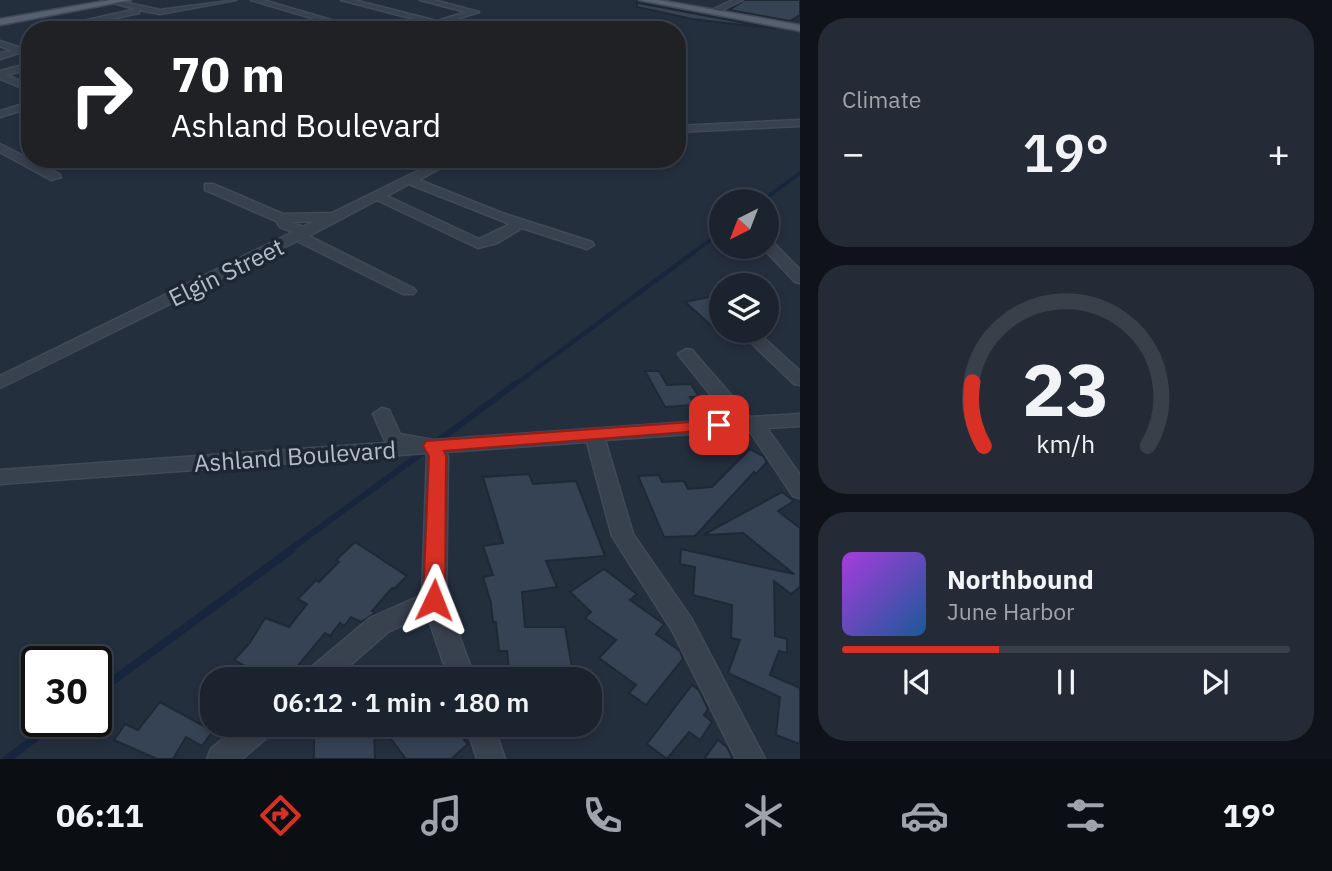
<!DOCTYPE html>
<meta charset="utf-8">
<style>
:root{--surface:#1b232e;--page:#242b36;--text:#f1f3f6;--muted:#a0a4aa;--line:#39404a;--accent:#d93025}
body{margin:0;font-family:"IBM Plex Sans",sans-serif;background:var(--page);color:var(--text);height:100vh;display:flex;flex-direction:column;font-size:26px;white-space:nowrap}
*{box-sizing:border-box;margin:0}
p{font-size:23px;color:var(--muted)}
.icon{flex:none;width:38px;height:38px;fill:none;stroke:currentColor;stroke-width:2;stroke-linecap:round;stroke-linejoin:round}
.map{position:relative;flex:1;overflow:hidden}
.panel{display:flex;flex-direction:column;gap:18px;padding:18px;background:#0f1319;width:532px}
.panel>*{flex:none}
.hud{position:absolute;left:21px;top:21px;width:665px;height:147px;border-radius:28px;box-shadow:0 4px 10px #0003,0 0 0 2px var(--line);background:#202124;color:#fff;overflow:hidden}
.needle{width:46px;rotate:222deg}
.buttons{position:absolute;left:709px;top:189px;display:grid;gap:14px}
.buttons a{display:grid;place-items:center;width:70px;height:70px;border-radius:50%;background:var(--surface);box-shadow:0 4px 10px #0003,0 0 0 2px var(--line);font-size:35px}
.speed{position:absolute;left:21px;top:646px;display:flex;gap:14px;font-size:35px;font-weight:700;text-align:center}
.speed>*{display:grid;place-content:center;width:91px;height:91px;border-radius:50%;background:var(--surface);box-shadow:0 4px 10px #0003,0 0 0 2px var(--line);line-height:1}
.speed .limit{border:4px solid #111;border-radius:10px;background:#fff;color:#111}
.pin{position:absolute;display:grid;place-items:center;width:60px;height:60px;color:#fff;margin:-30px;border-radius:14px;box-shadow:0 4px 10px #0006}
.me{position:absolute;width:77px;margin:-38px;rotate:2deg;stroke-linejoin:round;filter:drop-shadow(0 0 5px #0008)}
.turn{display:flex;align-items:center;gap:24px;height:147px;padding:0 35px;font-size:32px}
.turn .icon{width:91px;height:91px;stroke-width:2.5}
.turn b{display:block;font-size:49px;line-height:60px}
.big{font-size:52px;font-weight:600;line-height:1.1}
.panel .card{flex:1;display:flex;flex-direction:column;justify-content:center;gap:10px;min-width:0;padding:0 24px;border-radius:28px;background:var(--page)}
.panel .dial{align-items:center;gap:0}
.dial svg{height:182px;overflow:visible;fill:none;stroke:var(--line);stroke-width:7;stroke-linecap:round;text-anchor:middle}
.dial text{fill:var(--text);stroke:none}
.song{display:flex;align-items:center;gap:21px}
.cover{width:84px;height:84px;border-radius:10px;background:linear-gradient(135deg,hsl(280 70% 55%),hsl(210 70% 35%))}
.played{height:7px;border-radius:4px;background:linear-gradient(90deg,var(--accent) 35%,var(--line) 35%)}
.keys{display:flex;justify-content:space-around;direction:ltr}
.heat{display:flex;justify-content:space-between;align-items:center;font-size:38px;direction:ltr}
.trip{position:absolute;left:200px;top:667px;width:402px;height:70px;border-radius:28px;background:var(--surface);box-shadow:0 4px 10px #0003,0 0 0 2px var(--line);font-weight:600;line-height:70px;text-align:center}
.menu{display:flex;height:112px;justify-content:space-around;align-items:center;background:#0b0e12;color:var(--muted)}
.menu .icon{width:49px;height:49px}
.menu .active{color:var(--accent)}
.menu b{font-size:32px;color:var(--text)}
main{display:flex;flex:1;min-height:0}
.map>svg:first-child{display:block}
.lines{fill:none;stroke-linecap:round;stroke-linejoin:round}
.stream-far3{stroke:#17263c;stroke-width:3.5}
.stream-far2{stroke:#17263c;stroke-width:4.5}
.stream-far1{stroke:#17263c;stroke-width:6}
.stream{stroke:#17263c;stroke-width:8}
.building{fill:#364354;stroke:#1f2835;stroke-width:2}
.minor-casing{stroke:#414a57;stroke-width:3}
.major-casing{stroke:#414a57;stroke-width:3}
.minor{fill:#38414e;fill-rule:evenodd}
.major{fill:#56606e;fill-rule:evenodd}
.route{fill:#d93025;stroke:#8d1f18;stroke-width:2}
.labels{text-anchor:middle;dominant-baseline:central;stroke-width:7;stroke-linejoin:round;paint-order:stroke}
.street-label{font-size:24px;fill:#b4bcc9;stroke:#1d2633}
</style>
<main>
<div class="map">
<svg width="800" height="759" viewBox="0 0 800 759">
<rect width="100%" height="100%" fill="#242f3e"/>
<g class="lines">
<!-- stream-far3 -->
<g class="stream-far3">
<path d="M762 201 800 173"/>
<path d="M691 254 721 232"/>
</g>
<!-- stream-far2 -->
<path class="stream-far2" d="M513 386 693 253"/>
<!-- stream-far1 -->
<g class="stream-far1">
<path d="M434 444 515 384"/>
<path d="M288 551 426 450"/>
</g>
<!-- stream -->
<g class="stream">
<path d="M96 693 291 550"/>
<path d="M7 759 58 721"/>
</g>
</g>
<!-- building -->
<g class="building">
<path d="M745 0H800V15L790 21 729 10Z"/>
<path d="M637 2 639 3 776 29 692 19 637 7Z"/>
<path d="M709 297 713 301 721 299V334L685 302Z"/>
<path d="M645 371H659L667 385 691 384 699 397H690L695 405 665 407Z"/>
<path d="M750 449 763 456 767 462 756 474 754 472 695 536 664 537 638 476 659 475 662 482 684 481 688 489 712 487Z"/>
<path d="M529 474 533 484 576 481 605 556 546 561 557 587 522 592 525 627H565L574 679H510L507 651H499L496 622H493L491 603 483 577 493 575 483 546 503 543 483 477Z"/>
<path d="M782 492 794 501 778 511 800 528V587L791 594 774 581 775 636 787 639V653L779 651 770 675 800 688V744L776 735 780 697 728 673 740 640 731 638 732 605 693 595 695 567 680 564 681 549 794 574 743 533 703 535Z"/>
<path d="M355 542 407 576 394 589 392 588 372 611 375 613 361 622 351 617 344 626 340 623 330 636 325 633 296 668 304 672 301 679H288L269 669 263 676 234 660 249 644 265 618 289 627 307 604 298 599 316 580 319 582 339 562 336 560Z"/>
<path d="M604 569 637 594 630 600 664 624 656 634 680 651 683 659 646 705 629 693 636 685 599 658 616 640 585 618 591 612 570 592Z"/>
<path d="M692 685 699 690 708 709 704 715 712 722 700 740 689 732 667 759 647 744Z"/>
<path d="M160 702 213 731 202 746 186 737 173 759H157L114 740 125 724 138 730Z"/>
<path d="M403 724H449L468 744 451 759H406L388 735Z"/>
<path d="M374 733 375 759H314V737Z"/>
<path d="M718 740 727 747 733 759H704Z"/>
</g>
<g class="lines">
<!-- minor casing -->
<g class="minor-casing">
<g id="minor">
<path d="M101 0H115L160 10 236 0 160 14 139 10V13L60 30H44L136 9Z"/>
<path d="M251 0H263L365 30H352Z"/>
<path d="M341 0H354L437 21 466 12 420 0H433L479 12 437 25Z"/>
<path d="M733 0H743L714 14 707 12Z"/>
<path d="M0 41 24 49 25 51 0 59V53L12 51 0 46Z"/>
<path d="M30 63V69L6 75 30 85V91L0 79V71Z"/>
<path d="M680 94 685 97 682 110 677 113V95Z"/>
<path d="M30 102V108L0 117V111Z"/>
<path d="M800 120V126L677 132V126Z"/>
<path d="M30 126V132L21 130 22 128Z"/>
<path d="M0 144 59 174 61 177 51 180 0 152Z"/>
<path d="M89 159H105L92 165 86 162Z"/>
<path d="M442 159H457L419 180 502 213 592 242 594 245 587 249 522 228 497 243 478 248 377 200 309 236 413 288 416 291 413 294H403L297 241 0 388V376L293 232 280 227 276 221 205 190V184H213L283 214 332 213ZM409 184 510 224 479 239 387 196ZM315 221 303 227 291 222Z"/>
<path d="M766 239 771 240 800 270V283L795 282 762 247H766Z"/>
<path d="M739 331H756L800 371V385L794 384Z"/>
<path d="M686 349 692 350 750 417 800 414V426L767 428 800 475V498L793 496 749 430 605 440 633 534 691 618 765 759H736L673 632 612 536 587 442 445 452 448 456 446 600 475 679H449L427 614 388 632 334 679H303L307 671 370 618 422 595 427 453 0 484V470L386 443 373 414 382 408 389 410 400 434 433 440 730 419 678 354Z"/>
<path d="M241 724H275L272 733 242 759H207L211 749Z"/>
<path d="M466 724H493L505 759H477Z"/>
</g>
</g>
<!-- major casing -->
<g class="major-casing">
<g id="major">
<path d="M110 0H131L0 25V19Z"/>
<path d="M639 0H659L800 25V31Z"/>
</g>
</g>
<!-- minor -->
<use href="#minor" class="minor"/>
<!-- major -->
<use href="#major" class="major"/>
</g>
<!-- route -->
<path class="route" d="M719 420 725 421 728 425 725 429 444 451 446 456 445 600 442 607 434 609 426 607 423 600 429 456 423 446 426 441Z"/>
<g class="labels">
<!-- street labels -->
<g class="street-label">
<text transform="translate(226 272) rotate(-26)">Elgin Street</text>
<text transform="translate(295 456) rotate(-4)">Ashland Boulevard</text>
</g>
</g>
</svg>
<div class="buttons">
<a><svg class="needle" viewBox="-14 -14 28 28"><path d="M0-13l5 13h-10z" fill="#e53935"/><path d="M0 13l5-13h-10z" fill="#a0a4aa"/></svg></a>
<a><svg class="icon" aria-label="layers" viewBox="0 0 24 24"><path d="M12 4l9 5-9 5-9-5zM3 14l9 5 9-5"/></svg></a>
</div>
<div class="speed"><div class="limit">30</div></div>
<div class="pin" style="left:719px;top:425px;background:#d93025"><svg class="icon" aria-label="arrive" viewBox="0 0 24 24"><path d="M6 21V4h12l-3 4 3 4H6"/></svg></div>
<svg class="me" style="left:434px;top:600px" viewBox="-20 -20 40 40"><path d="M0-17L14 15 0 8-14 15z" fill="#d93025" stroke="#fff" stroke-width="4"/></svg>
<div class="trip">06:12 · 1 min · 180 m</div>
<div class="hud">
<div class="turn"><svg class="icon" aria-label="right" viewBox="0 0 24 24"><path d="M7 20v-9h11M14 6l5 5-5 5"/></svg><div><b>70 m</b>Ashland Boulevard</div></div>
</div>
</div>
<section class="panel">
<div class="card"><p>Climate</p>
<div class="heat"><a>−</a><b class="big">19°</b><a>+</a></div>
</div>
<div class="card dial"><svg viewBox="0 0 100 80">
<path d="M14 69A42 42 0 1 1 86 69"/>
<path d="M14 69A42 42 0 0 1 9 41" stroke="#d93025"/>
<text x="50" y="56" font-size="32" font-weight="700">23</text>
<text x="50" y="72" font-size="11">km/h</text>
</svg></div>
<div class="card">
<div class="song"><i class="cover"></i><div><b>Northbound</b><p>June Harbor</p></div></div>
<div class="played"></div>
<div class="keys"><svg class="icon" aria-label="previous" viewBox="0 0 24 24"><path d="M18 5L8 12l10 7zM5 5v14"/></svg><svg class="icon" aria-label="pause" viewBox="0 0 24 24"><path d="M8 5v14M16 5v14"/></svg><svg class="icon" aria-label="next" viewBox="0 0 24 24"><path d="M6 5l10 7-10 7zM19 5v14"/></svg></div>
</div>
</section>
</main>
<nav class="menu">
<b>06:11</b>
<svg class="icon active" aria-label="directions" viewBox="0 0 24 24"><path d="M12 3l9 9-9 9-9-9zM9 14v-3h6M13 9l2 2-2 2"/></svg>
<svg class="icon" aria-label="music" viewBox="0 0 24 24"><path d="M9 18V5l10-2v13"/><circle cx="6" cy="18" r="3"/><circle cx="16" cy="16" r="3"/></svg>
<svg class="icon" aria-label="phone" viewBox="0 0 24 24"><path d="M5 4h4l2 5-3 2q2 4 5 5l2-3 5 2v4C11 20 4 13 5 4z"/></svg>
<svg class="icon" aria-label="climate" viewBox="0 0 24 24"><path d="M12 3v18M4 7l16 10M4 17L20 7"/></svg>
<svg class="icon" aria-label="car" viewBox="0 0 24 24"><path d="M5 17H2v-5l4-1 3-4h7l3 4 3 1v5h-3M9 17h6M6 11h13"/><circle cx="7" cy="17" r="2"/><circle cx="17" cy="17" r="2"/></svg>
<svg class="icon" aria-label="filters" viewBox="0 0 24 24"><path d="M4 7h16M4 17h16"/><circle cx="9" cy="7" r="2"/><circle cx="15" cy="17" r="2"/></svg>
<b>19°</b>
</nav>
